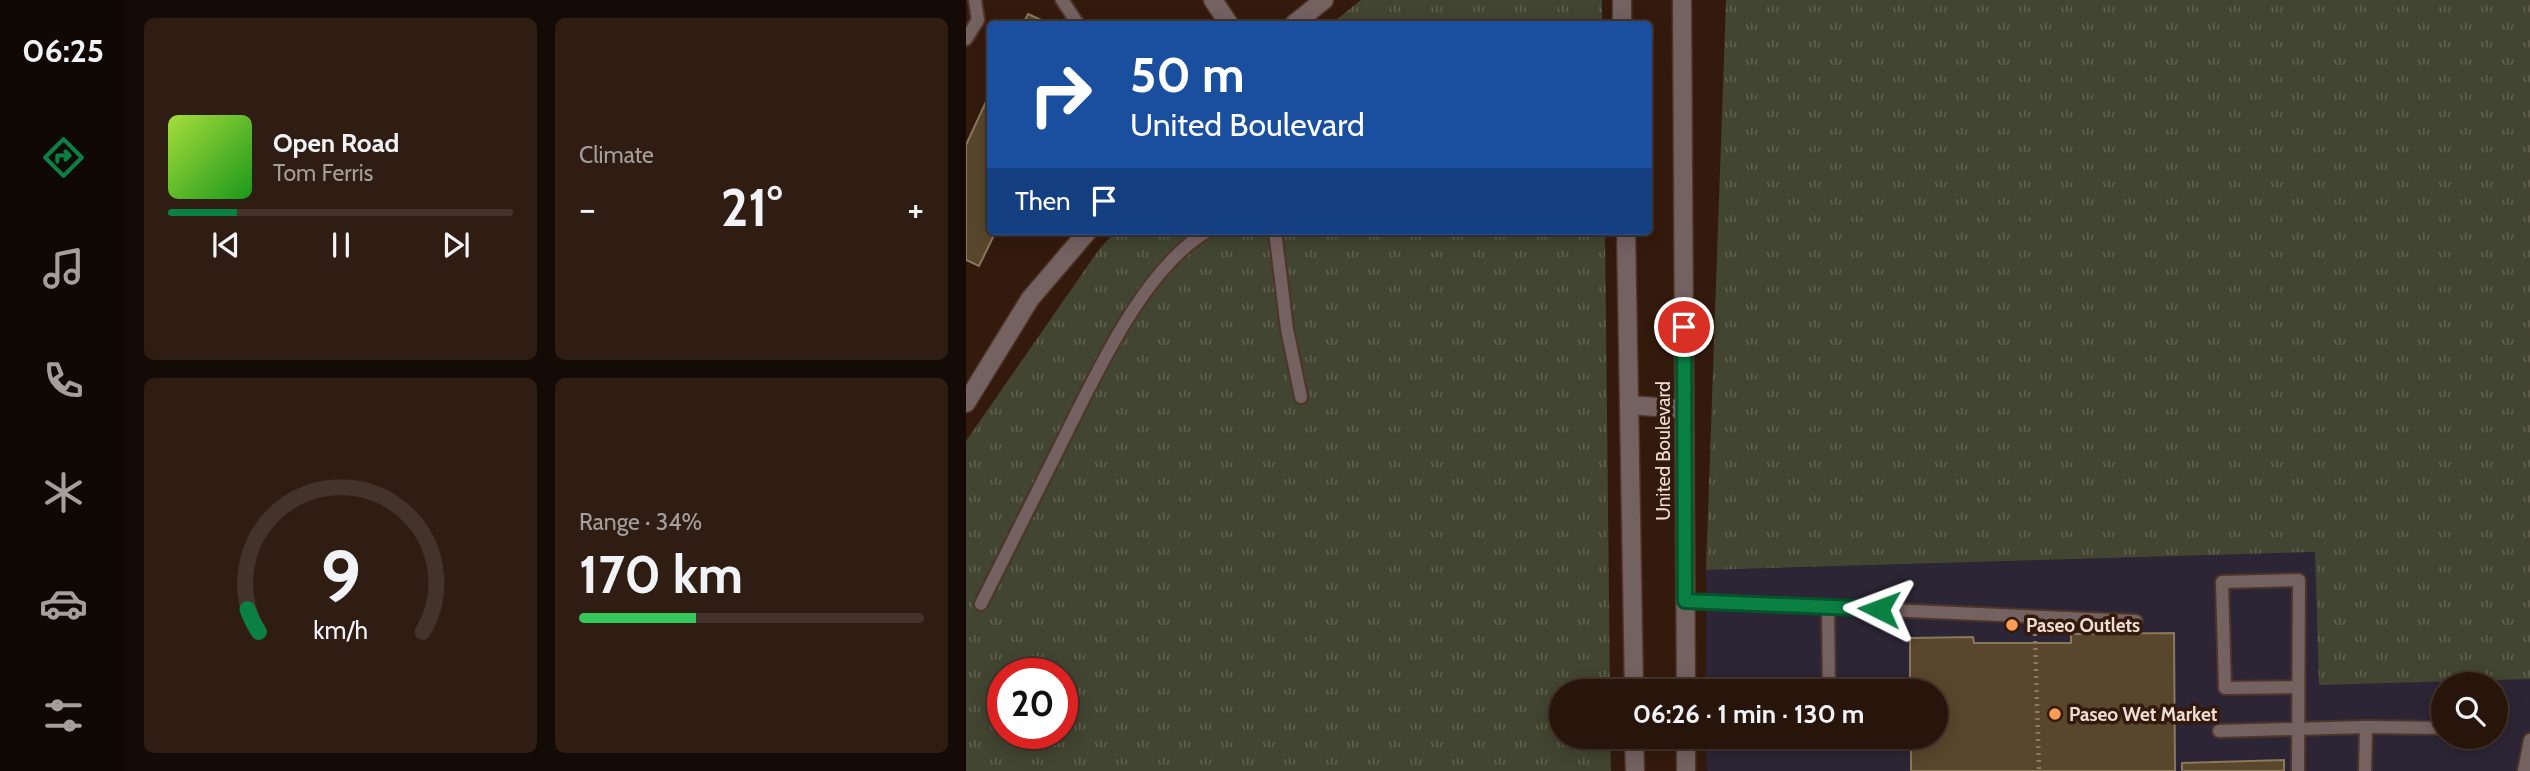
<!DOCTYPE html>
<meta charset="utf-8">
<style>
:root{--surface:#27140a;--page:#2f1d13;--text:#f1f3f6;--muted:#a49e9c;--line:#43332b;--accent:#0b8043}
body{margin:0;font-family:Cabin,sans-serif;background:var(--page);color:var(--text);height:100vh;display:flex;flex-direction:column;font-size:26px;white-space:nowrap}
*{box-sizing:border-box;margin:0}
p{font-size:23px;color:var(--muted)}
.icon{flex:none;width:38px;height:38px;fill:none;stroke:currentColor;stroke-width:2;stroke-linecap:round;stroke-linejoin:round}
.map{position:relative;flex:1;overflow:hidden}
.sheet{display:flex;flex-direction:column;gap:18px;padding:18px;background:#150b06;width:840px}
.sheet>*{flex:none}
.hud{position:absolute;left:21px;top:21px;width:665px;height:214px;border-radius:7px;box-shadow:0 4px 18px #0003,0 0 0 2px var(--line);background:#1a4fa0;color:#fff;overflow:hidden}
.controls{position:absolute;left:1465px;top:672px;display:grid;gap:14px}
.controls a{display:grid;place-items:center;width:77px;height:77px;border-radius:50%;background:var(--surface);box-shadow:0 4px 18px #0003,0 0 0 2px var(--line);font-size:35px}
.speed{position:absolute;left:21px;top:658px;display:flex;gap:14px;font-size:35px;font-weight:700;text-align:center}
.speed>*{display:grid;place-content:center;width:91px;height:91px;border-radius:50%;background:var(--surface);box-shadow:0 4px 18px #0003,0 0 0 2px var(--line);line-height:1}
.speed .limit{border:10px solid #d22;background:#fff;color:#111}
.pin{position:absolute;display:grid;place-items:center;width:60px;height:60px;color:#fff;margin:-30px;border:4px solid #fff;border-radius:50%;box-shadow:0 2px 7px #0007}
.me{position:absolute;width:77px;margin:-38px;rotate:273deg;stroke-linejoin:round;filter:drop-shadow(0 0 5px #0008)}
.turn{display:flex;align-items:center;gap:24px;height:147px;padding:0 28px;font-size:32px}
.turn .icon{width:91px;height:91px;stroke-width:2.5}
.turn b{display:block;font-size:49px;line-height:60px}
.then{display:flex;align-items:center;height:66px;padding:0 28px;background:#0003;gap:14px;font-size:26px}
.big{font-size:52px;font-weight:800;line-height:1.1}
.sheet .card{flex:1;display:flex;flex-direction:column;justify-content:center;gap:10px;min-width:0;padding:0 24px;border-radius:10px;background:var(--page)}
.sheet .dial{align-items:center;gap:0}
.dial svg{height:182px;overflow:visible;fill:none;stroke:var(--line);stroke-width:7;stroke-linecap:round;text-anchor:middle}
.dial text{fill:var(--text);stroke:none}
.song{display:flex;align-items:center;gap:21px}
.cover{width:84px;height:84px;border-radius:10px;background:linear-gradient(135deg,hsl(80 70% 55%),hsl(120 70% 35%))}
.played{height:7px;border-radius:4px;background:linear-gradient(90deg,var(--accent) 20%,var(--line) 20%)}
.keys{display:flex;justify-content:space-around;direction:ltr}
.heat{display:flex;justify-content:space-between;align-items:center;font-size:38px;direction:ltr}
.charge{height:10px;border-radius:5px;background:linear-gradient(90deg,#34c759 34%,var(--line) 0)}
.sheet .tiles{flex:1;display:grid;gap:18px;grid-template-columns:repeat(2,1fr)}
.trip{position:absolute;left:583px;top:679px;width:399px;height:70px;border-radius:35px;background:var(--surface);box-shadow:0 4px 18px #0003,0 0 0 2px var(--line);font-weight:800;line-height:70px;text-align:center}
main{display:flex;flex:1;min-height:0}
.tab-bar{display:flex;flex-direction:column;width:126px;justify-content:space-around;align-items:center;background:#100804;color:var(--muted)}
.tab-bar .icon{width:49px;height:49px}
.tab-bar .active{color:var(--accent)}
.tab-bar b{font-size:32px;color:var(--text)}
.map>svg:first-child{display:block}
.commercial{fill:#2c2535;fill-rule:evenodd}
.grass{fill:url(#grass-tufts);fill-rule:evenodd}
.building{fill:#58472c;stroke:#8a785b;stroke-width:2}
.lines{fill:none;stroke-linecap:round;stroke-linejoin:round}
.service-casing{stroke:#4e3529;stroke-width:16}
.minor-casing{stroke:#4e3529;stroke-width:21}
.path{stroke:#8d776b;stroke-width:4.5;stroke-dasharray:2 5;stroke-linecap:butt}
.service{stroke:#746261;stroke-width:12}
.minor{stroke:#746261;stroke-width:18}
.route-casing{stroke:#07532c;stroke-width:18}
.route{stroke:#0b8043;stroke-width:12}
.poi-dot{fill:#fd9c55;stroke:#341a0d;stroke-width:2.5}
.labels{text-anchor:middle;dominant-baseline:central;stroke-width:7;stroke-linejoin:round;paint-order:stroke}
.street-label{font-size:19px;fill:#efddd4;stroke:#341a0d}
.poi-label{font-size:19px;font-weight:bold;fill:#efddd4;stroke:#341a0d;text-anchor:start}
</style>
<main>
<nav class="tab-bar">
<b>06:25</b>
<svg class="icon active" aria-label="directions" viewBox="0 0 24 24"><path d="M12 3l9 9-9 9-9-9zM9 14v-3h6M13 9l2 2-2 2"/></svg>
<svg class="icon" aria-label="music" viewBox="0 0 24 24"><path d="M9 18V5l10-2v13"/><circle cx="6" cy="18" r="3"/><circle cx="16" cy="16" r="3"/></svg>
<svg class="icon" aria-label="phone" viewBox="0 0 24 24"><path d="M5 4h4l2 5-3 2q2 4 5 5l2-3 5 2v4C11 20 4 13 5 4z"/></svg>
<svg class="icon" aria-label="climate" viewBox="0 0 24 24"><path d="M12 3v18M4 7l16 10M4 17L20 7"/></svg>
<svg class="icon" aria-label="car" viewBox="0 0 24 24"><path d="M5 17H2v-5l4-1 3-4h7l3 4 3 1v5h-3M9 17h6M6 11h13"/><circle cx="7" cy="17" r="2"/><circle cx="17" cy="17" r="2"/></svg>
<svg class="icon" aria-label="filters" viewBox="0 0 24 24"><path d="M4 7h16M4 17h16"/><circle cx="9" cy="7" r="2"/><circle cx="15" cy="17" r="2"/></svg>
</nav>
<section class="sheet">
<div class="tiles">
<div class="card">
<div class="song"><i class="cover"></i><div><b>Open Road</b><p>Tom Ferris</p></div></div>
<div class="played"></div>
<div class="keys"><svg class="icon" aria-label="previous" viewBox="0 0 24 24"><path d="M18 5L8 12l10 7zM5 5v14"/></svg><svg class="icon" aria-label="pause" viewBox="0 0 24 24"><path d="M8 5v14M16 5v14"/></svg><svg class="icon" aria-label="next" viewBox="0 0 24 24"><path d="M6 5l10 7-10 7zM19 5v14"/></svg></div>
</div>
<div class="card"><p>Climate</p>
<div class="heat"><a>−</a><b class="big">21°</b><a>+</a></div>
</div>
<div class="card dial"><svg viewBox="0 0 100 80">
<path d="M14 69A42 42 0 1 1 86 69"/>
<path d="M14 69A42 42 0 0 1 9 59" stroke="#0b8043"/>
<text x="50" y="56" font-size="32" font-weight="700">9</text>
<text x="50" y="72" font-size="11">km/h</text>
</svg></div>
<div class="card"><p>Range · 34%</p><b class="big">170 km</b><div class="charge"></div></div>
</div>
</section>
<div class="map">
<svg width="1564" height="771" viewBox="0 0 1564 771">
<defs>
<pattern id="grass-tufts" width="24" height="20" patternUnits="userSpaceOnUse" patternTransform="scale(1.75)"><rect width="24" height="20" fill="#424531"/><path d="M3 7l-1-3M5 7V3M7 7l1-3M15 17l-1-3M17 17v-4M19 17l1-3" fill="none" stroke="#5e5f4e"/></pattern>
</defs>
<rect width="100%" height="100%" fill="#341a0d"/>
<!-- commercial -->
<path class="commercial" d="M1349 552 1564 679V771H741L740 737H970V691H740V570ZM1477 684H1530V737H1477Z"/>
<!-- grass -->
<g class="grass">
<path d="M395 0H636V24H365Z"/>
<path d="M760 0H1564V679L1353 685 1349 552 740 570Z"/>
<path d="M150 231H639L644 691H595V737H644L645 771H0V441L134 248ZM37 674H96V733H37Z"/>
</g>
<!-- building -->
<g class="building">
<path d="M62 14 84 24H57Z"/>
<path d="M24 93V231H30L13 266 0 260V145Z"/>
<path d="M1208 633 1209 771H945V737H970V691H944V638L1007 637 1008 643H1105V634Z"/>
<path d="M1318 760V771H1216V763Z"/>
</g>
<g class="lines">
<!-- service casing -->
<g class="service-casing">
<g id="service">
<path d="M96 0 112 24"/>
<path d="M0 39 12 20 9 0"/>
<path d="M309 231 321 329 335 397"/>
<path d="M719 601 1170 621"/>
<path d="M15 604C41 552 67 501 92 450 126 383 176 268 242 231"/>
<path d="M862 607 863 691"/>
<path d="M1332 687 1259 688 1256 582 1333 580 1332 771"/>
<path d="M1253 731 1400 727 1477 728"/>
<path d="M864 737V739"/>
<path d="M1399 771 1400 727"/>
<path d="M1558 771 1564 740"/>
</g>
</g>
<!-- minor casing -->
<g class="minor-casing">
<g id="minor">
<path d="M247 0 263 24"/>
<path d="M656 0V24"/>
<path d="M716 0 720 691"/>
<path d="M328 24 358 0"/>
<path d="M660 231 668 691"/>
<path d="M0 403 64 299 122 231"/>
<path d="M663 405 718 409"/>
<path d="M668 737 669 771"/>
<path d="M720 737V771"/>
</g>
</g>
<!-- path -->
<path class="path" d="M1069 634 1073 771"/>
<!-- service -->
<use href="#service" class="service"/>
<!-- minor -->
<use href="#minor" class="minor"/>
</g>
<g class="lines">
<!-- route casing -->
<g class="route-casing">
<path id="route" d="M718 327 719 601 913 609"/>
</g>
<!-- route -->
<use href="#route" class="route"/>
</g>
<!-- markers -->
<g class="poi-dot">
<circle cx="1046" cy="625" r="7"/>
<circle cx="1089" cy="714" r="7"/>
</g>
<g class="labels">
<!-- street labels -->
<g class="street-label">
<text transform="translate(697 451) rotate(-90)">United Boulevard</text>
</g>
<!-- poi labels -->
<g class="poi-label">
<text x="1060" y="625">Paseo Outlets</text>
<text x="1103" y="714">Paseo Wet Market</text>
</g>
</g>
</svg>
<div class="controls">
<a><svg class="icon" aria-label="search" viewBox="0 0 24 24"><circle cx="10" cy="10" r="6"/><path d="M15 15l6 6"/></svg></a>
</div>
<div class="speed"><div class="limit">20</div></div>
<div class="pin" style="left:718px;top:327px;background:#d93025"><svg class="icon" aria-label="arrive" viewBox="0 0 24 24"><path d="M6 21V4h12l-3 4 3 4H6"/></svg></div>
<svg class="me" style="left:913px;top:609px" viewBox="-20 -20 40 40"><path d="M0-17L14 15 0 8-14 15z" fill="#0b8043" stroke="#fff" stroke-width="4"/></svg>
<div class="trip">06:26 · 1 min · 130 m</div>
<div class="hud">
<div class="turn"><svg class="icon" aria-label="right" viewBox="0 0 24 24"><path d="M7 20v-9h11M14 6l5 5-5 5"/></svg><div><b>50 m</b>United Boulevard</div></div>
<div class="then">Then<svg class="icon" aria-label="arrive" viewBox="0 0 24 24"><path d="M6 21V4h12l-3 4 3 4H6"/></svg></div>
</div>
</div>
</main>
